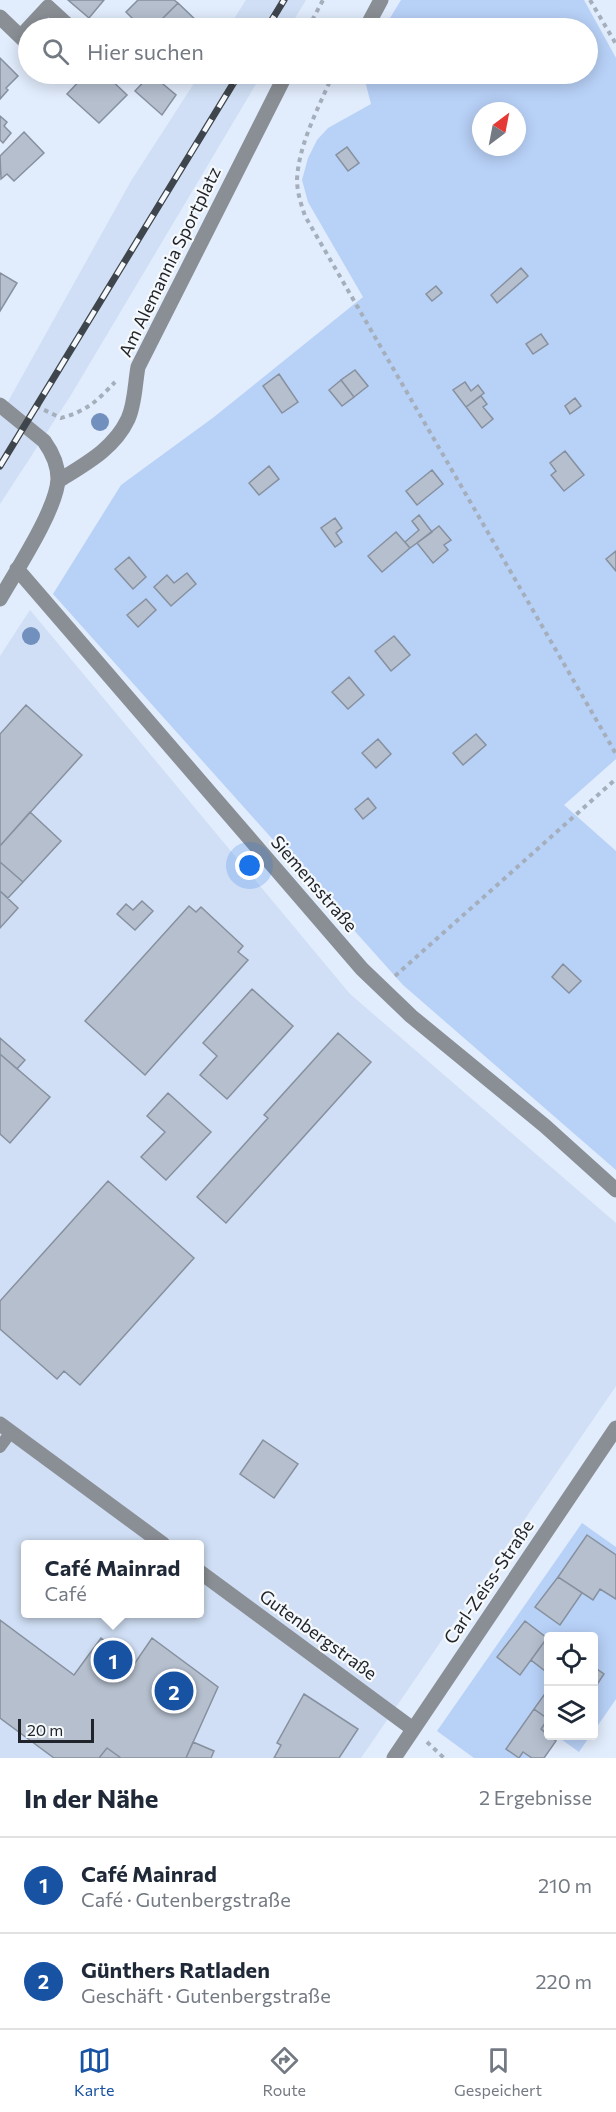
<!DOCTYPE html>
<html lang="de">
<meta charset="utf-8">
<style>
body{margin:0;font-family:Commissioner,sans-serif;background:#f6f6f7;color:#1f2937}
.controls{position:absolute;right:18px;bottom:18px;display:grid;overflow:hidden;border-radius:6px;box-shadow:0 3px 15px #0003}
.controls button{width:54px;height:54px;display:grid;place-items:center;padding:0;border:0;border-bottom:2px solid #e0e1e3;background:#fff;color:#1f2937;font:30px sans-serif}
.compass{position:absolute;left:472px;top:102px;width:54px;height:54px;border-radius:50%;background:#fff;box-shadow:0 3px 15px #0003;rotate:32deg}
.scale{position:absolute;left:18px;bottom:15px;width:76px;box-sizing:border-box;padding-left:6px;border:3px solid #21252b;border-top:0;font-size:16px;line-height:21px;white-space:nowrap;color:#21252b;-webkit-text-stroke:4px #f6f9fc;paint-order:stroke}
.you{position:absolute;left:250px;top:866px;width:21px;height:21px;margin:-15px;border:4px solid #fff;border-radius:50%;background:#1a73e8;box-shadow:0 0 0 9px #1a73e833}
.badge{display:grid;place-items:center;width:39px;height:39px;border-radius:50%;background:#1852a3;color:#fff;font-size:20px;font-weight:700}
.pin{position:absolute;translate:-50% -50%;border:3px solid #fff;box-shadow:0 2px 6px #0006}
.popup{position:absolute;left:21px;top:1540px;width:183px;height:78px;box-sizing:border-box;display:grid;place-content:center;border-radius:6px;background:#fff;filter:drop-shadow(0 2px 4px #0005);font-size:20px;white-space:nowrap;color:#747a83}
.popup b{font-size:22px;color:#1f2937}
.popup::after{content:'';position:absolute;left:50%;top:100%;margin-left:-12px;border:12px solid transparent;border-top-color:#fff}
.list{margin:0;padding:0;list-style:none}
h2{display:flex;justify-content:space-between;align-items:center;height:78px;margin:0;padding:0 24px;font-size:26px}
h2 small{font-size:20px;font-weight:400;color:#747a83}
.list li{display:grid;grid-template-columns:39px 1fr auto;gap:18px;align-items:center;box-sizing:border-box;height:96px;padding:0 24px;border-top:2px solid #e0e1e3}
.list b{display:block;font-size:22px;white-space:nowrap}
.list p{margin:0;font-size:20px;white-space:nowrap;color:#747a83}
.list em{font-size:20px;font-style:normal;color:#747a83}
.icon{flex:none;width:33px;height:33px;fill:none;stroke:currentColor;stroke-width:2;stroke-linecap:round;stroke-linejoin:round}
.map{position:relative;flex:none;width:616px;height:1758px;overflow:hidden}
.search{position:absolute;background:#fff;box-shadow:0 3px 15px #0003;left:18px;right:18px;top:18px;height:66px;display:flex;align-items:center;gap:15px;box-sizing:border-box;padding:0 21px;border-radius:33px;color:#747a83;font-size:22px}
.sheet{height:270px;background:#fff}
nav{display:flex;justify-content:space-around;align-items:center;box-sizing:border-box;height:84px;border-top:2px solid #e0e1e3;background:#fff;font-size:16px;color:#747a83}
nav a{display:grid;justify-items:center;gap:3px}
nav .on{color:#1852a3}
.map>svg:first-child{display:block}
.built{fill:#d0dff5;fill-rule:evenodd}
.green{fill:#b8d1f7;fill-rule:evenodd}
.building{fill:#b5bfce;stroke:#86909f;stroke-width:1.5}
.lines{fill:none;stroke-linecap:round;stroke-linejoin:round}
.path{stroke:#a5aebb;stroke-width:4;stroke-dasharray:4.5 4.5;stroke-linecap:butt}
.service{stroke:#8a8f95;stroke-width:12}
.minor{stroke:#8a8f95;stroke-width:15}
.rail-casing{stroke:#3f454c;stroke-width:7}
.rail{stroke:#f6f9fc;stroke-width:4.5;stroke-dasharray:14;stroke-linecap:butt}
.tree{fill:#7190bd}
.labels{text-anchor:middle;stroke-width:4.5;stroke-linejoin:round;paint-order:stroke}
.street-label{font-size:18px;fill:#21252b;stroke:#f6f9fc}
</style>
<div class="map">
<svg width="616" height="1758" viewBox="0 0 616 1758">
<rect width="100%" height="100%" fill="#e1ecfc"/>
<!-- built -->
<path class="built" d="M246,0H306L289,28H228Z
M200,74H262L71,395L0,504V416L131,181Z
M30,610L350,994L616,1223V1386L361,1758H0V656ZM26,1544H200V1614H26Z"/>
<!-- green -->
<path class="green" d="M401,0H584L616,58V759L564,805L616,851V1170L403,985L53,594L121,485L214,417L363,297L308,202L302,180L308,158L317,140L328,128L371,104L365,81L366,74H588V28H384ZM481,111H517V147H481Z
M582,1523L616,1547V1699L594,1731V1636H548V1736H590L579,1752L558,1737L544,1758H474L437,1731Z"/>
<!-- building -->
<path class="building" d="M68,0H104L89,18Z
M138,0H174L178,3L153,28H139L141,27L126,12Z
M178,3L201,25L198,28H153Z
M0,58L18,76L6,88L8,90L0,99Z
M86,74H105L127,95L99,123L67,94Z
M151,74L176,95L162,115L135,91Z
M0,116L7,122L4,126L11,133L3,143L0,140Z
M24,132L44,153L14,181L7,174L1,179L0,156Z
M347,147L359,163L348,171L336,155Z
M521,268L528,276L497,303L491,295Z
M0,273L17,283L0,311Z
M436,286L442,293L432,301L426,294Z
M541,334L548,344L533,354L526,344Z
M355,370L368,386L354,397L341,380Z
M279,374L298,402L282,413L263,386Z
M341,380L354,397L342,406L329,390Z
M465,382L471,391L478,385L484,393L466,407L453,390Z
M481,396L487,404L483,407L493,419L482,428L466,407Z
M575,398L581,406L570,414L565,406Z
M565,451L584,475L564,491L551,475L556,471L550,463Z
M269,466L279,479L259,495L249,483Z
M432,470L443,484L417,505L406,491Z
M419,515L432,532L410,548L405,542L419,530L412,521Z
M335,518L342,528L336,533L342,542L335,547L321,528Z
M439,526L451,540L444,545L448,550L433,563L417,543Z
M396,532L410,548L382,572L368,556Z
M616,551V571L606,559Z
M129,557L146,577L133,589L115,569Z
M187,573L196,584L171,606L154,587L167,575L174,583Z
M146,599L156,610L138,627L127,615Z
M394,636L410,655L391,671L375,651Z
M349,677L364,695L348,709L332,692Z
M26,705L82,755L0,846V734Z
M476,734L486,745L463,765L453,753Z
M378,739L391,754L376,768L362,753Z
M368,798L376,808L363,819L355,809Z
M30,812L61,841L23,882L0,862V846Z
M0,862L23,882L8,898L0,891Z
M0,891L18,908L0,928Z
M142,901L153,911L135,930L117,914L126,904L133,910Z
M189,906L196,912L201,907L243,946L238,952L248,960L145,1075L85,1021Z
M563,964L581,981L569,993L552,977Z
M252,989L293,1026L227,1099L200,1075L217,1056L203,1043Z
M338,1033L371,1062L226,1223L197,1197L268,1118L264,1115Z
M0,1038L25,1060L17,1069L0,1054Z
M0,1054L50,1097L10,1143L0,1134Z
M168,1093L211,1132L166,1180L141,1157L165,1132L147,1116Z
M108,1181L194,1258L80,1385L64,1371L57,1379L0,1329V1301Z
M263,1440L298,1464L274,1498L240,1474Z
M587,1535L616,1555V1599L600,1589L593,1600L558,1577Z
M558,1577L582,1593L560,1625L535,1607Z
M0,1620L74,1675L101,1638L135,1663L152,1638L218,1687L186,1758H121L107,1748L99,1758H54L0,1718Z
M525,1621L547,1638L520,1675L497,1657Z
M547,1638L548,1667L545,1671L531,1660Z
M594,1667L604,1674L594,1689Z
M304,1694L358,1729L339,1758H274L281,1745L277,1743Z
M544,1695L548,1698V1735L541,1729L548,1719L534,1709Z
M534,1709L548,1719L541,1729L556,1741L544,1758H532L523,1752L519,1758L506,1749Z
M193,1742L214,1751L211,1758H186Z
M107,1748L121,1758H99Z"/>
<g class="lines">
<!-- path -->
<path class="path" d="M590,0L616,44
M308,28L323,0
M333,74C319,107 299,143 297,179C297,192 301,204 305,216L616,754
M36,406L61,418C87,411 97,401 115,382
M395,976L616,779
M427,1742L444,1758"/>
<!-- service -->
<path class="service" d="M0,1447L11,1432"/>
<!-- minor -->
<path class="minor" d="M0,17L28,44
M366,28L381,0
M21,36L48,7L71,28
M0,405L44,441C52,452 58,466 58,479C57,509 16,571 0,599
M58,481C85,464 114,449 128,419C135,404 135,383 138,367L286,74
M17,569L362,969L411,1016L545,1126L616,1190
M0,1424L163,1544
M200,1572L413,1729
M394,1758L616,1428"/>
<!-- rail casing -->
<g class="rail-casing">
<path id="rail" d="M267,28L284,0
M0,466L239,74"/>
</g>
<!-- rail -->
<use href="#rail" class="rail"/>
</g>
<!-- trees -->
<g class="tree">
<circle cx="100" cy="422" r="9"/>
<circle cx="31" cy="636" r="9"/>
</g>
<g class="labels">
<!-- street labels -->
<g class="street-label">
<text transform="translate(170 262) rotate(-64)" y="6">Am Alemannia Sportplatz</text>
<text transform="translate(314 884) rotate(49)" y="6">Siemensstraße</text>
<text transform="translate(489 1582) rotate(-56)" y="6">Carl-Zeiss-Straße</text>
<text transform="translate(318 1635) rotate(36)" y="6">Gutenbergstraße</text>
</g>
</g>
</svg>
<div class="controls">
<button><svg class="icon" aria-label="locate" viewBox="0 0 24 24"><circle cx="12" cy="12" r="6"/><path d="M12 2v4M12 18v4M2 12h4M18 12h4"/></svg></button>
<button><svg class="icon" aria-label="layers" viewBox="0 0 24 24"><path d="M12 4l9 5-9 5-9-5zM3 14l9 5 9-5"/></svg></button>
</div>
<svg class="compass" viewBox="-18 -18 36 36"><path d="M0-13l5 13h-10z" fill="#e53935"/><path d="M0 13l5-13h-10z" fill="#747a83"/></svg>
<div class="scale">20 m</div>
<div class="you"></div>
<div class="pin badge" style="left:113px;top:1660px">1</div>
<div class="popup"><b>Café Mainrad</b>Café</div>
<div class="pin badge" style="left:174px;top:1691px">2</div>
<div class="search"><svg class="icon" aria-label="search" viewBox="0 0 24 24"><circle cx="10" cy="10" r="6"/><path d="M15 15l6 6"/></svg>Hier suchen</div>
</div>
<section class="sheet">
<h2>In der Nähe<small>2 Ergebnisse</small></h2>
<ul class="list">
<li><span class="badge">1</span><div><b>Café Mainrad</b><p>Café · Gutenbergstraße</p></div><em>210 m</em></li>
<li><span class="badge">2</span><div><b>Günthers Ratladen</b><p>Geschäft · Gutenbergstraße</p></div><em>220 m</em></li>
</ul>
</section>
<nav>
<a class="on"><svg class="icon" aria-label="map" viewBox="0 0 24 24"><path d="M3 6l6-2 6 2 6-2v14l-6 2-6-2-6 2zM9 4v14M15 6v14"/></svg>Karte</a>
<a><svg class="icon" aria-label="directions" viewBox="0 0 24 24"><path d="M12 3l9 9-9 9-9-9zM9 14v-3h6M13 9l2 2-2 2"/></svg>Route</a>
<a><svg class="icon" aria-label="saved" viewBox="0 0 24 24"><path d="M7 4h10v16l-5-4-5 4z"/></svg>Gespeichert</a>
</nav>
